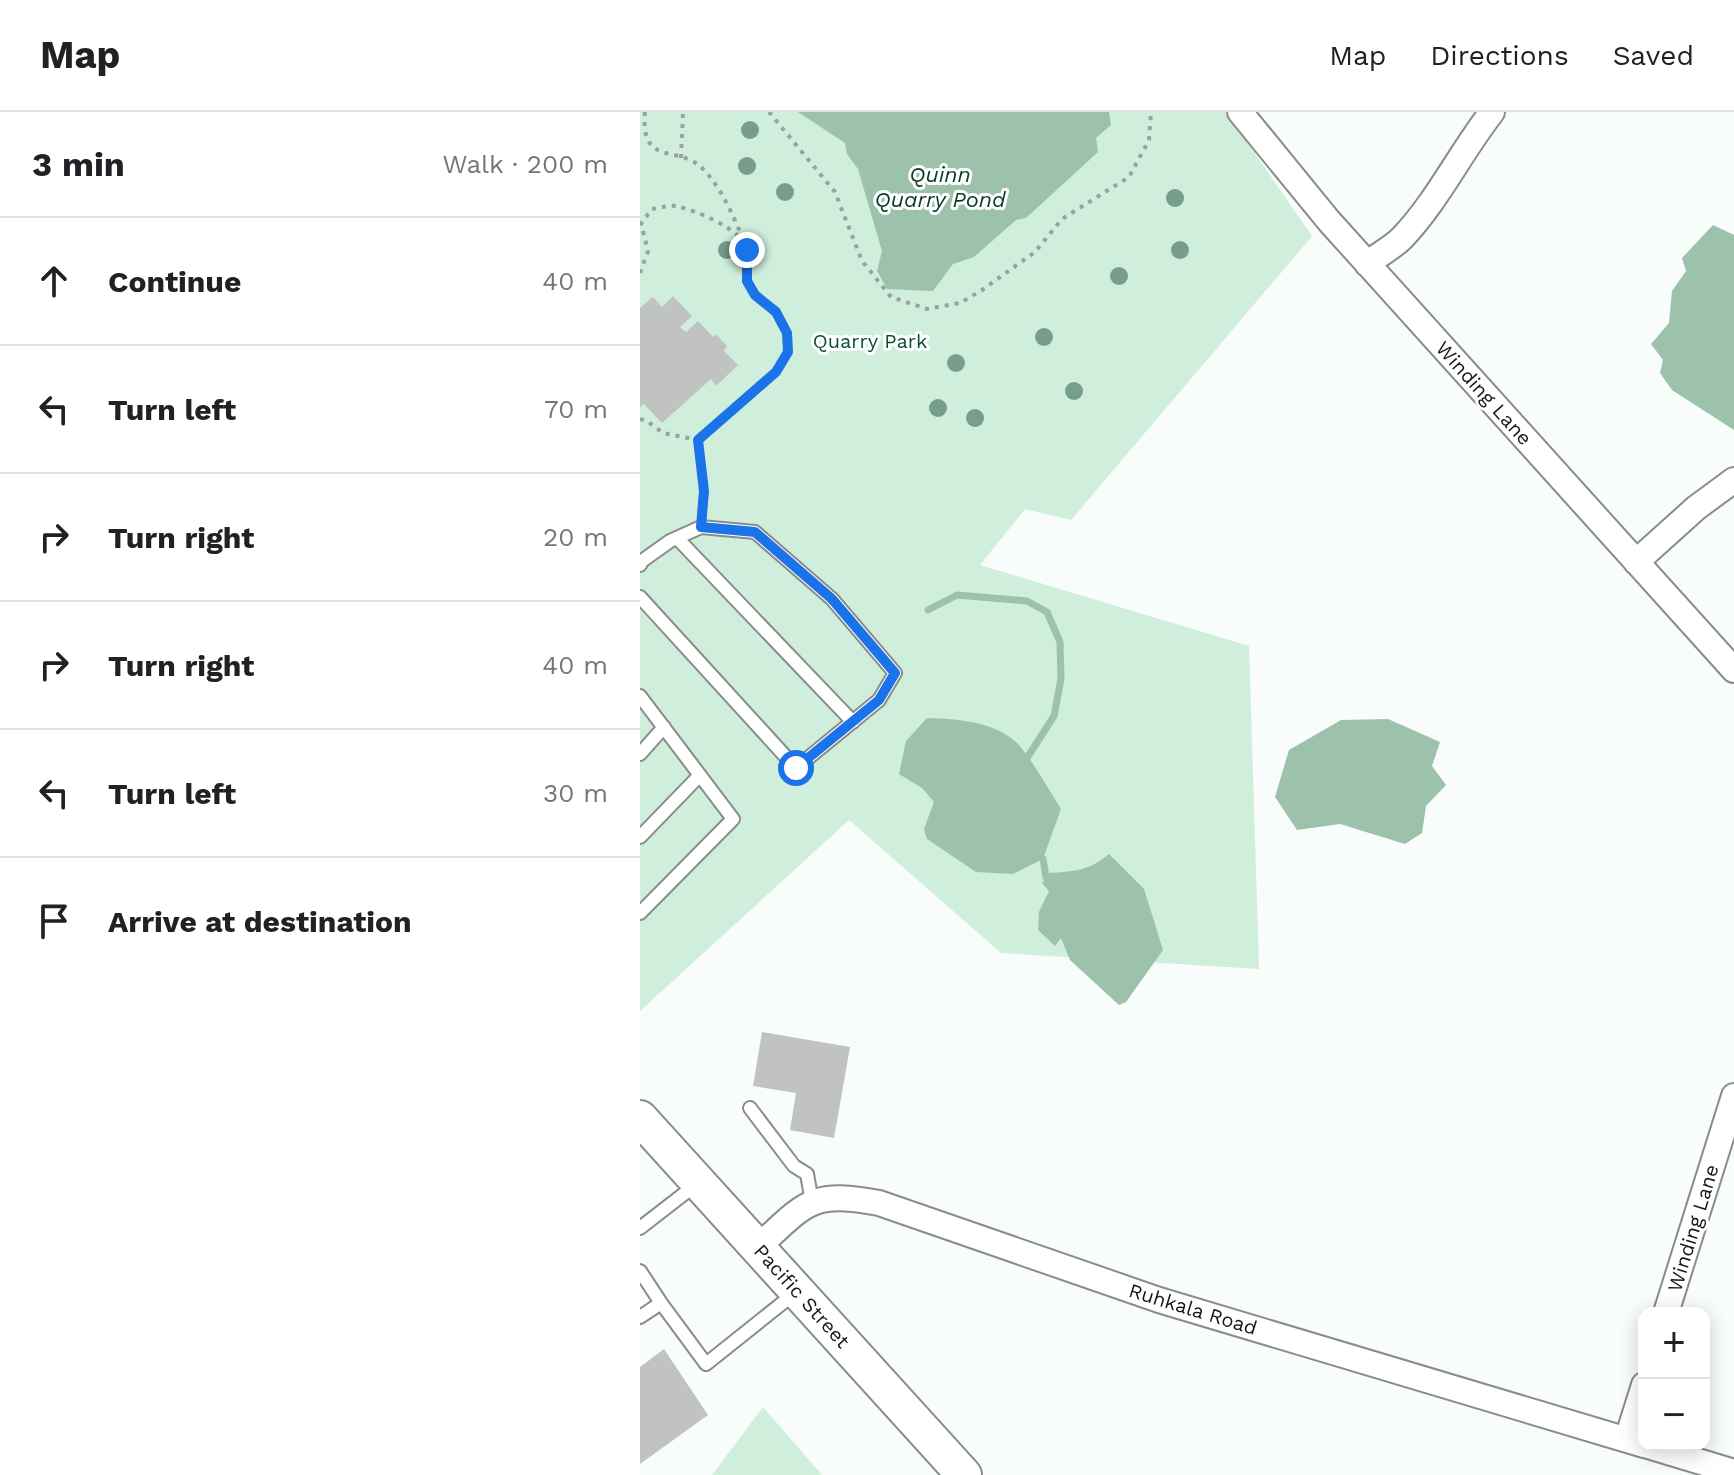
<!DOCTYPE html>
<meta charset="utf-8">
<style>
body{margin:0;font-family:"Work Sans",sans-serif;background:#f2f2f2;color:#202124}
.controls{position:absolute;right:24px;bottom:24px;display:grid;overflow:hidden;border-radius:16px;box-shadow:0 4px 20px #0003}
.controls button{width:72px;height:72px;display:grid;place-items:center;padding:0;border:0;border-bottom:2px solid #e0e0e0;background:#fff;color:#202124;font:40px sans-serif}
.stop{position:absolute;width:24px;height:24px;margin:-18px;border:6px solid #1a73e8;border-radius:50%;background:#fff}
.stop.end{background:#1a73e8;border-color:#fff;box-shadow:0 2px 8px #0008}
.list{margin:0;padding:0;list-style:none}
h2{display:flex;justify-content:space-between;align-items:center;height:104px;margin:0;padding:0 32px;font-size:34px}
h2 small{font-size:26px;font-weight:400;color:#757577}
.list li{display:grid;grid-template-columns:52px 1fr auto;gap:24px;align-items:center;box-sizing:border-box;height:128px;padding:0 32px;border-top:2px solid #e0e0e0}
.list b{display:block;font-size:30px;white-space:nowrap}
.list em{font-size:26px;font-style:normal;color:#757577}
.icon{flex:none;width:44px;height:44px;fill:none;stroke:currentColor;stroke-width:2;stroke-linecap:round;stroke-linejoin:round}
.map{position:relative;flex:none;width:1094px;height:1363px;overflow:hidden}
header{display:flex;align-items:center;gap:48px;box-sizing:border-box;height:112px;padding:0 40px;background:#fff;border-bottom:2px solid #e0e0e0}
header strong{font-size:38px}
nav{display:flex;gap:44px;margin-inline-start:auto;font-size:28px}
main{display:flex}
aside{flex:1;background:#fff}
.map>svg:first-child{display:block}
.green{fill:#cfeedb}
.water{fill:#9dc2ac}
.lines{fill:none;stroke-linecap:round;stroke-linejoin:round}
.stream{stroke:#9dc2ac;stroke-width:7}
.building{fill:#c0c3c1}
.lane-casing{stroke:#898c8a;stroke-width:16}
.street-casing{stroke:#898c8a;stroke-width:28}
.secondary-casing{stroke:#898c8a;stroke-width:38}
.path{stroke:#9ca09e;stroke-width:4;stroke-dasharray:4 6;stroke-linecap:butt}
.lane{stroke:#fff;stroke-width:12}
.street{stroke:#fff;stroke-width:24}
.secondary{stroke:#fff;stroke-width:34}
.tree{fill:#779d8c}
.route{stroke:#1a73e8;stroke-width:10}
.labels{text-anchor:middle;stroke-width:6;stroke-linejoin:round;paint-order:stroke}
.park-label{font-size:20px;fill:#0d4f32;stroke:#fff}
.street-label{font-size:20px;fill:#161817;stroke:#fff}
.water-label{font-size:22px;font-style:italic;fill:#0a3b25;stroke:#fff}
</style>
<header>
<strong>Map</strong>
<nav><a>Map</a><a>Directions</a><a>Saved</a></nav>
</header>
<main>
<aside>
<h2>3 min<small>Walk · 200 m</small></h2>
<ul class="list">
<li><svg class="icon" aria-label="ahead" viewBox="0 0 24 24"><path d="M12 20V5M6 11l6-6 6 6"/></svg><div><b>Continue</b></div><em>40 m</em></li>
<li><svg class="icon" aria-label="left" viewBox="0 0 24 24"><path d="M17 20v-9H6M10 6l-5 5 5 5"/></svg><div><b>Turn left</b></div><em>70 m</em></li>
<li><svg class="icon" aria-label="right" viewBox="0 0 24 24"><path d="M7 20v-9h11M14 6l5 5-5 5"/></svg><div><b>Turn right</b></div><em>20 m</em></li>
<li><svg class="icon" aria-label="right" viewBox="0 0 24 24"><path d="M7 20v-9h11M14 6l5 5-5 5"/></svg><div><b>Turn right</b></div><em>40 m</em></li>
<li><svg class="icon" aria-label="left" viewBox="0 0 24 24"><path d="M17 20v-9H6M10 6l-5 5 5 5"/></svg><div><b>Turn left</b></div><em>30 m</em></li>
<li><svg class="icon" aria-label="arrive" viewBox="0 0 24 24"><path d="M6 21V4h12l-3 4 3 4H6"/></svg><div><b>Arrive at destination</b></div></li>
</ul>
</aside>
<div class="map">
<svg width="1094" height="1363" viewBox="0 0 1094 1363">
<rect width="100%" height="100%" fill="#f8fcfa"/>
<!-- green -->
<path class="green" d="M0,0H586L672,124L431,408L385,397L340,453L609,534L619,857L361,841L209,708L0,899Z
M123,1295L182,1363H72Z"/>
<!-- water -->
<path class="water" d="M158,0H469L471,13L456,26L458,40L386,106L376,108L334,145L313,152L293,179L247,177L237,159L242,139L218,57L207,42L205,31Z
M1073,113L1094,123V318L1032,278L1020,261L1023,248L1011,232L1029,211L1032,179L1046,159L1042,146Z
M287,606C317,607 352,609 376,630C388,641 411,681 421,697L403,747L373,762L336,760L287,727L284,717L294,690L282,676L259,662L266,629Z
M748,607L800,630L792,654L806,673L786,694L782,721L765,732L700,712L657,718L635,685L649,638L701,608Z
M469,742L504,777L523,838L486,890L479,893L430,848L421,826L415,834L398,818L399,800L409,779L402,771L409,761C433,760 451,758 469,742Z"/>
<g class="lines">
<!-- stream -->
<path class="stream" d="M288,498L317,483L387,489L407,500L420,530L421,567L414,604L387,646
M403,747L406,765"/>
</g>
<!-- building -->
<path class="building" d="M33,184L52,204L40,215L46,220L58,209L73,225L76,222L87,234L84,239L98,253L76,274L71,267L22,311L4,292L0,295V196L13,185L22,195Z
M122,920L210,935L194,1026L150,1018L156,981L113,974Z
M24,1237L68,1303L0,1352V1255Z"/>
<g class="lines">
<!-- lane casing -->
<g class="lane-casing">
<path id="lane" d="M37,426L213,610
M0,453L2,449L30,429L61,415L115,420L192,487L255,561L239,588L156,656L0,485
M0,584L93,707L0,801
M0,642L24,615
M0,725L60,663
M110,996L154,1054L167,1062L172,1090
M0,1116L58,1071
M0,1159L21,1191L0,1205
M21,1191L66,1252L155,1181"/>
</g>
<!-- street casing -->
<g class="street-casing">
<path id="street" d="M600,0L689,109L1094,558
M727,152C738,143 752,136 762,126C798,88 820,41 852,0
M996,450L1056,396L1094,368
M118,1135C166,1091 171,1078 239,1091L519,1188L1004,1333
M1026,1201L1094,984
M987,1327L1004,1273
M1005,1333L1094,1360"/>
</g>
<!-- secondary casing -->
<g class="secondary-casing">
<path id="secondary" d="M0,1006L324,1363"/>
</g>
<!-- path -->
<path class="path" d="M5,0C0,56 38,32 62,56C81,75 93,103 103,127
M129,0L195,80L222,149L251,185L287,197L320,191L342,178L395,140L422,107L489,65L509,28L511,0
M41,46L43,0
M0,113L12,97C20,96 28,93 36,94C55,98 102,117 107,137C110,151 103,164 112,178C125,198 152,207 148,238C145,260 77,311 58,328L64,379L62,397
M0,161L8,139L1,112
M0,307L7,309L23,321L58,328"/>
<!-- lane -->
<use href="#lane" class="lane"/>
<!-- street -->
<use href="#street" class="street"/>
<!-- secondary -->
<use href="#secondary" class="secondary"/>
</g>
<!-- trees -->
<g class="tree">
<circle cx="110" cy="18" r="9"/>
<circle cx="107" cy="54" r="9"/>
<circle cx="145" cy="80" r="9"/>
<circle cx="535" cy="86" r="9"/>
<circle cx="87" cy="138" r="9"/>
<circle cx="540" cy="138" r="9"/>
<circle cx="479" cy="164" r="9"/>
<circle cx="404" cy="225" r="9"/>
<circle cx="316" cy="251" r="9"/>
<circle cx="434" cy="279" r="9"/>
<circle cx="298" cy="296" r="9"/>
<circle cx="335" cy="306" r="9"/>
</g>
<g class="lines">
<!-- route -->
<path class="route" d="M107,138V169L115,183L136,200L147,221L148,240L136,260L58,328L64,379L61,415L115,420L192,487L255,561L239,588L156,656"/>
</g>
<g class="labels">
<!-- park labels -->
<g class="park-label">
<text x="230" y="236">Quarry Park</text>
</g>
<!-- street labels -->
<g class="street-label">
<text transform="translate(844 281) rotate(48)" y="7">Winding Lane</text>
<text transform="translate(1053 1116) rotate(-73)" y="7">Winding Lane</text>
<text transform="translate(162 1184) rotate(48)" y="7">Pacific Street</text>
<text transform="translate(553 1197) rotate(17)" y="7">Ruhkala Road</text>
</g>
<!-- water labels -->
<g class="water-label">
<text x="300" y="70">Quinn<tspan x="300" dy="25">Quarry Pond</tspan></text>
</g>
</g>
</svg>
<div class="controls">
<button>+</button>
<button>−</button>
</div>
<div class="stop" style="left:156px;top:656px"></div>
<div class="stop end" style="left:107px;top:138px"></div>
</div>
</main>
